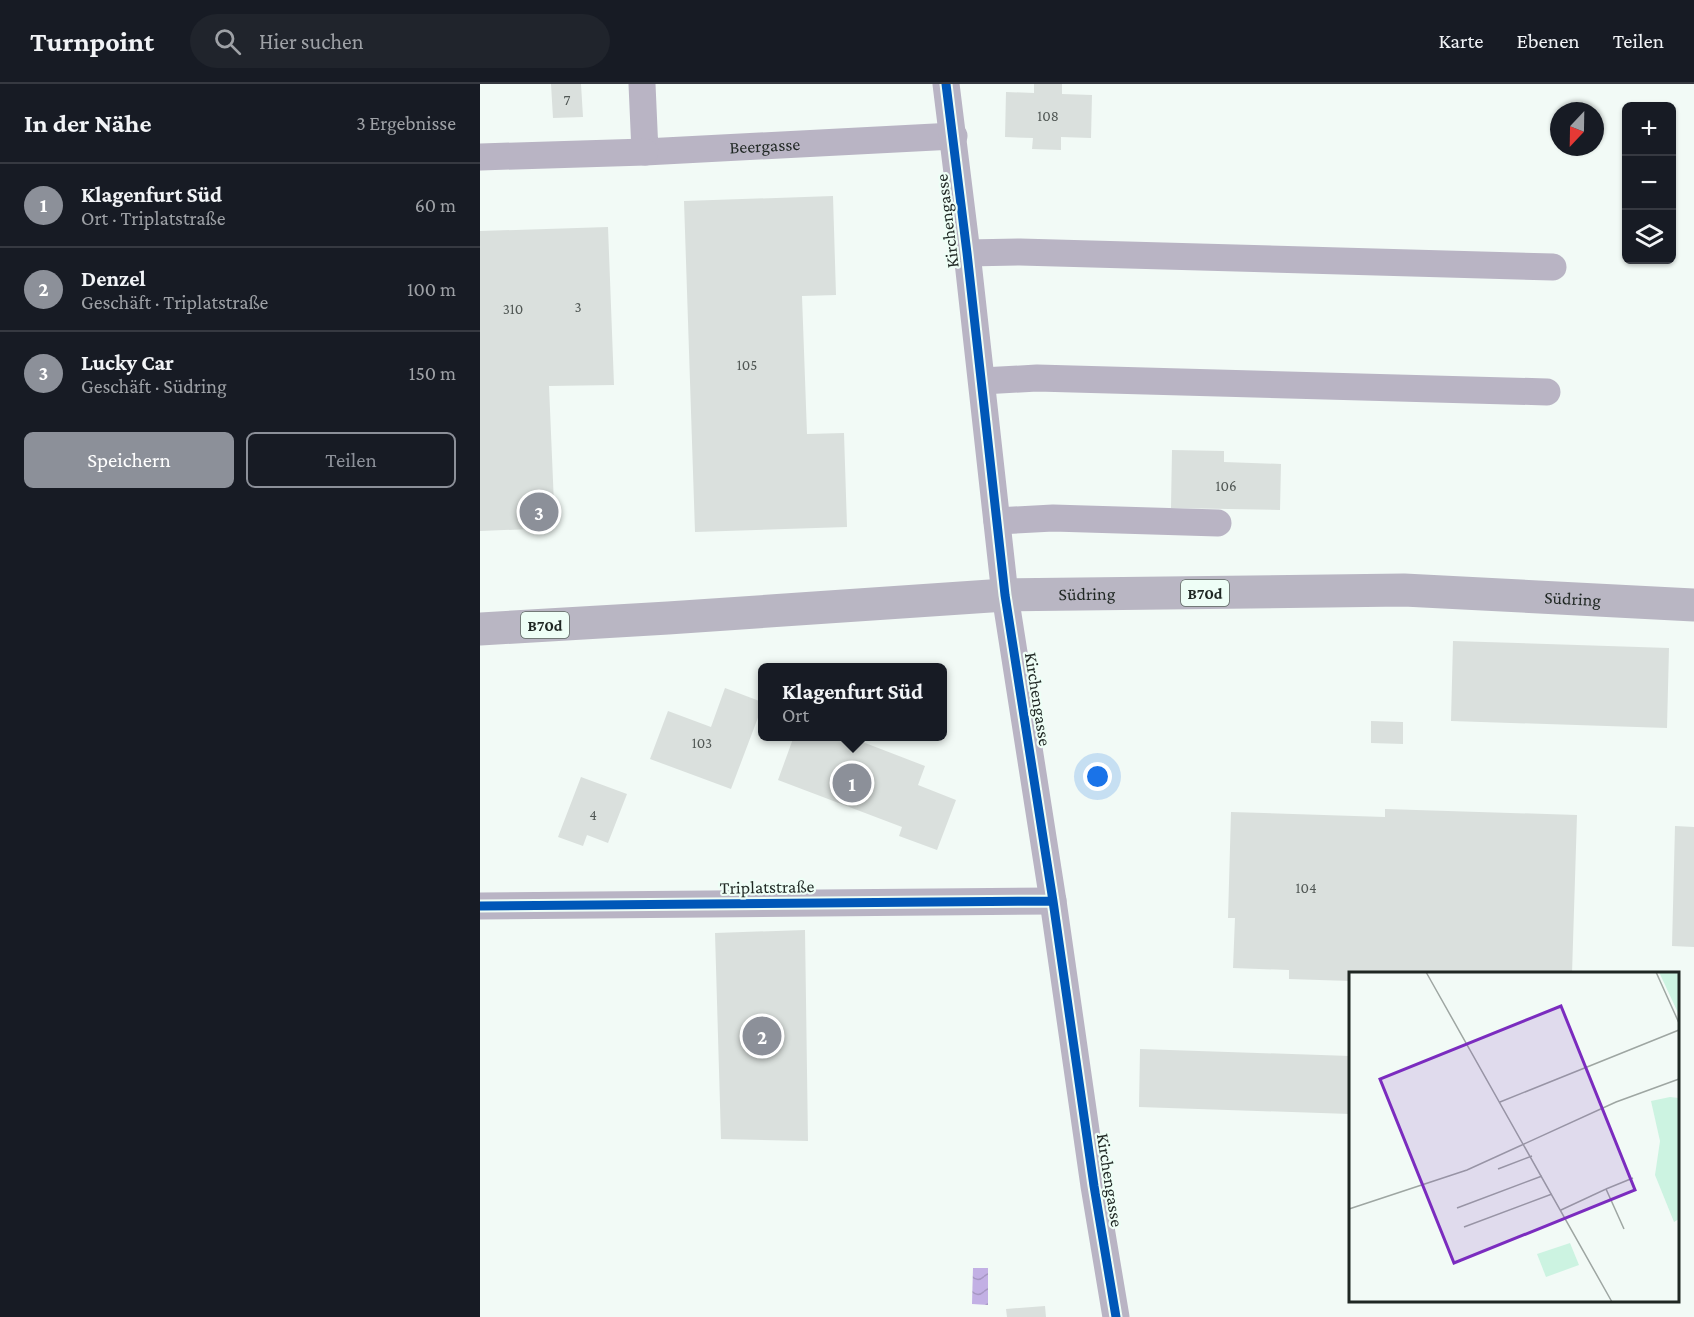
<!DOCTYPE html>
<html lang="de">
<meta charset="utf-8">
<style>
body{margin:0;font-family:"Crimson Pro",serif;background:#20242c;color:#f1f3f6}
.controls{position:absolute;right:18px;top:18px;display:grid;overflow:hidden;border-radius:9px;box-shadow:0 2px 4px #0004}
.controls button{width:54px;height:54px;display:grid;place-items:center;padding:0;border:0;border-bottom:2px solid #363941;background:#171b24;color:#f1f3f6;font:30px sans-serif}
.compass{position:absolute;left:1070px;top:18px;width:54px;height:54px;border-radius:50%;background:#171b24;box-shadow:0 2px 4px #0004;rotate:202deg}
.you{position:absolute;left:618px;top:693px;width:21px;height:21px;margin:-15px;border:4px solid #fff;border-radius:50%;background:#1a73e8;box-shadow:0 0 0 9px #1a73e833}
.badge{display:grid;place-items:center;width:39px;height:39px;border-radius:50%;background:#8c9099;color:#fff;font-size:20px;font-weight:700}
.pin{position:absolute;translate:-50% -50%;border:3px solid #fff;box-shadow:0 2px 6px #0006}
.popup{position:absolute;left:278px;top:579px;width:189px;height:78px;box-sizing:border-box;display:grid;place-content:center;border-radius:9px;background:#171b24;filter:drop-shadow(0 2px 4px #0005);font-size:20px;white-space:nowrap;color:#9ea1a6}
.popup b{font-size:22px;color:#f1f3f6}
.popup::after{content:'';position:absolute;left:50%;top:100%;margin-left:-12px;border:12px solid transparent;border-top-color:#171b24}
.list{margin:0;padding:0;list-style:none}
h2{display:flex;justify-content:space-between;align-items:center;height:78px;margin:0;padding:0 24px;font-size:26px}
h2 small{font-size:20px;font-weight:400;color:#9ea1a6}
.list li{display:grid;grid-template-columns:39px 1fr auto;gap:18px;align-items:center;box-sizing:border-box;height:84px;padding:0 24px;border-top:2px solid #363941}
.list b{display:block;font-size:22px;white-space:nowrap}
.list p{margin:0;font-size:20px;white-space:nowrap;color:#9ea1a6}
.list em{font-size:20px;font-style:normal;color:#9ea1a6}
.actions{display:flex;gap:12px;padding:18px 24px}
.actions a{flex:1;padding:14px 0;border:2px solid #8c9099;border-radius:9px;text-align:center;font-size:21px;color:#8c9099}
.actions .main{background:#8c9099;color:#fff}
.icon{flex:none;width:33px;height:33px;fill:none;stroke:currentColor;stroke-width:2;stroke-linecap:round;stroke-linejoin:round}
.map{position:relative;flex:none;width:1214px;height:1233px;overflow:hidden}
header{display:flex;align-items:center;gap:36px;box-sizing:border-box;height:84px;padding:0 30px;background:#171b24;border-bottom:2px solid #363941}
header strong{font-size:28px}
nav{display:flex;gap:33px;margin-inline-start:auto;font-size:21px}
.search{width:420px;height:54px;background:#20242c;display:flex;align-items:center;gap:15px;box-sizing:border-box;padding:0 21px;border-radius:33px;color:#9ea1a6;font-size:22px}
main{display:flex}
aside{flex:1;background:#171b24}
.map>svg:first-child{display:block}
.water{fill:url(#water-waves)}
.building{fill:#dae0dd}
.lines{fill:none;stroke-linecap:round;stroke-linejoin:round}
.minor{stroke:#b9b4c4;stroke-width:27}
.major{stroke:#b9b6c3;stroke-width:33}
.cycleway-casing{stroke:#eefef6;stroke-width:13}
.cycleway{stroke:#0057b8;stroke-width:9}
.labels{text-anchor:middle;stroke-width:4.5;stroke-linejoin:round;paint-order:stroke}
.number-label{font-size:15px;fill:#505754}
.shield{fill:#eefef6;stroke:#5d6862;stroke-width:1.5}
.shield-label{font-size:16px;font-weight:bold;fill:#1f2723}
.street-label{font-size:18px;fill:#1f2723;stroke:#eefef6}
.inset-road{fill:none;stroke:#9ea6a2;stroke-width:1.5}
.view{fill:#7b2cbf;fill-opacity:0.15;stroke:#7b2cbf;stroke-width:3}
.inset-edge{fill:none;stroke:#1f2723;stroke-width:3}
</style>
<header>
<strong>Turnpoint</strong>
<div class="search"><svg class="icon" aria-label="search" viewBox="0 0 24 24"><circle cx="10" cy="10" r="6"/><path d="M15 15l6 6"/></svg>Hier suchen</div>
<nav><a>Karte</a><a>Ebenen</a><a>Teilen</a></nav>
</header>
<main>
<aside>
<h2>In der Nähe<small>3 Ergebnisse</small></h2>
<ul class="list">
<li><span class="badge">1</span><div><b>Klagenfurt Süd</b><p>Ort · Triplatstraße</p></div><em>60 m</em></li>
<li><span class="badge">2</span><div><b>Denzel</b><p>Geschäft · Triplatstraße</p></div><em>100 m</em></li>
<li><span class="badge">3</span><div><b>Lucky Car</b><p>Geschäft · Südring</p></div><em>150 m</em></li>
</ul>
<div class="actions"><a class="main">Speichern</a><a>Teilen</a></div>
</aside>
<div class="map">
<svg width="1214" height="1233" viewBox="0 0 1214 1233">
<defs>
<pattern id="water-waves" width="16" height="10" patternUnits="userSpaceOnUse" patternTransform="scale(1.5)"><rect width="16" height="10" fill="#c2b0e4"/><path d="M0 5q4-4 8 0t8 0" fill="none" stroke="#a697c3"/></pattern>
</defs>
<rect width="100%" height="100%" fill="#f2faf6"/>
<!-- water -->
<path class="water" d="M493,1184H508V1221L492,1220Z"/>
<!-- building -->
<path class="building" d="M71,0H101L103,33L73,34Z
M554,0H582V10L612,11L611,54L581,53V66L552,65L553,54L525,53L526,8L554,9Z
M353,112L356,211L322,212L327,350L364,349L367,443L215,448L204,117Z
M128,143L134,301L69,302L75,444L0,447V147Z
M692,366L744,367V378L801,380L800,426L691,424Z
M973,557L1189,564L1187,644L971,637Z
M245,604L282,618V623L251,705L170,675L188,627L231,643Z
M891,637L923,638V660L891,659Z
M314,652H367L445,682L438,701L476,716L457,766L419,752L422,743L298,696Z
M101,693L147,710L128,759L107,751L103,762L78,753Z
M905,725L1097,731L1092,890H870V897L809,895V886L753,884L755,834H748L751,728L905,733Z
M1195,742L1214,743V863L1192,862Z
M325,846L328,1057L241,1055L235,849Z
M660,965L870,972V1030L659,1023Z
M565,1222L566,1233H527L526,1225Z"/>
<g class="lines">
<!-- minor -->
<g class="minor">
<path id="s1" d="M162,0L165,68L474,52"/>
<path d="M466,0L487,169L525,511L573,817L614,1102L636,1233"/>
<path d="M0,73L165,68"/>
<path d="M487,169L540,168L1073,183"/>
<path d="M502,297L557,294L1067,308"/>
<path d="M517,437L573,434L738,439"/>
<path d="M0,822L573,817"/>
</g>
<!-- major -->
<path class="major" id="s2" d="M0,545L188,534L525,511L924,506L1214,521"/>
<!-- cycleway casing -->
<g class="cycleway-casing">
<path id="cycleway" d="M466,0L487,169L525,511L573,817L614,1102L636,1233
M0,822L573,817"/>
</g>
<!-- cycleway -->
<use href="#cycleway" class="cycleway"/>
</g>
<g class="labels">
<!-- number labels -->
<g class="number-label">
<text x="87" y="21">7</text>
<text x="568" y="37">108</text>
<text x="98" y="228">3</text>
<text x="33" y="230">310</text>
<text x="267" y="286">105</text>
<text x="746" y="407">106</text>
<text x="222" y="664">103</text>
<text x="113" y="736">4</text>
<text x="826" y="809">104</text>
</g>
<!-- shield labels -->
<g class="shield">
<rect x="701" y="496" width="48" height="26" rx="4.5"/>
<rect x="41" y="528" width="48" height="26" rx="4.5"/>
</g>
<g class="shield-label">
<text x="725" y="515">B70d</text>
<text x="65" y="547">B70d</text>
</g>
<!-- street labels -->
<g class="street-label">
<text dy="6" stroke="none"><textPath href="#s1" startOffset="188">Beergasse</textPath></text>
<text transform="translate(467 137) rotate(-97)" y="6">Kirchengasse</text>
<text dy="6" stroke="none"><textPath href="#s2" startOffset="608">Südring</textPath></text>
<text dy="6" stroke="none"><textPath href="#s2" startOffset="1094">Südring</textPath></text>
<text transform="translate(558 615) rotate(81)" y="6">Kirchengasse</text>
<text transform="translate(287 803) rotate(-1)" y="6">Triplatstraße</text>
<text transform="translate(630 1096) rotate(81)" y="6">Kirchengasse</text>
</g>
</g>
<!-- overview -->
<g transform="translate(869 888)">
<rect width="330" height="330" fill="#f2faf6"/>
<path d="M310,0H330V43ZM321,125L330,126V247L325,250L306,203L311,169L302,129Z" fill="#ccf3e1"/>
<path d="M221,271L230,293L197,305L188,282Z" fill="#ccf3e1"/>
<path class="inset-road" d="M77,0L263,330M307,0L330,51M151,130L330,58M149,197L183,184M257,217L284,206M108,236L193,204M0,237L118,198L267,130L330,107M212,238L257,217L275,257M115,255L203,222"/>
<path class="view" d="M212,34L286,218L105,291L31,107Z"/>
<rect width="330" height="330" class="inset-edge"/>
</g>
</svg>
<div class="controls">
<button>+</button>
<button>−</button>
<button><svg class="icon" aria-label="layers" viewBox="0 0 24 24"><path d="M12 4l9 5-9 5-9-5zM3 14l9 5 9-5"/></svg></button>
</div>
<svg class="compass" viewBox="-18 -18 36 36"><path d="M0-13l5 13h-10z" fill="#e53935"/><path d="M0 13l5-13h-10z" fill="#9ea1a6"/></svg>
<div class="you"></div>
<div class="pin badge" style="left:372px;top:699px">1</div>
<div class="popup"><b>Klagenfurt Süd</b>Ort</div>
<div class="pin badge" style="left:282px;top:952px">2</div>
<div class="pin badge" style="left:59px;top:428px">3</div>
</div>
</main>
